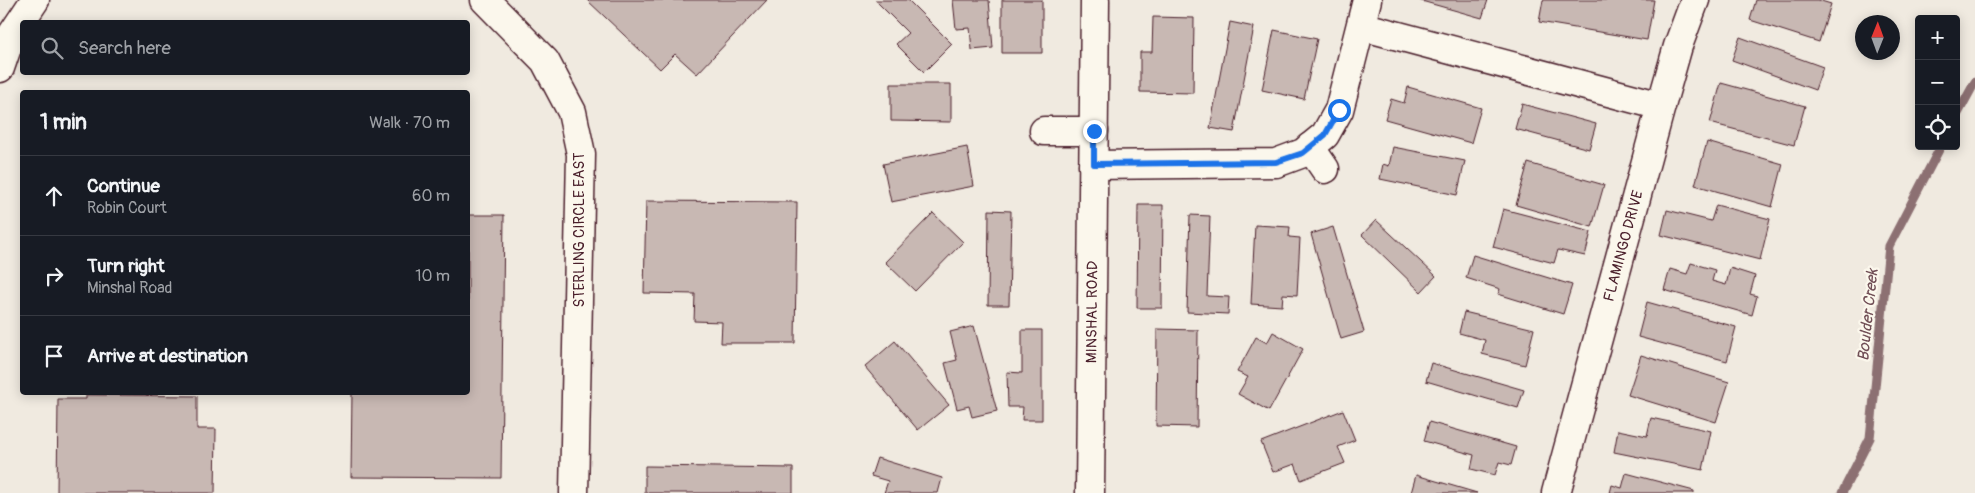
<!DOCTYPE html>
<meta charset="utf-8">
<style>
body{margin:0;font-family:Pangolin,sans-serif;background:#242831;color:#f1f3f6}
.controls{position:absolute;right:15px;top:15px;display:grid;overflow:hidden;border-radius:5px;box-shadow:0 2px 12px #0003}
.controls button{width:45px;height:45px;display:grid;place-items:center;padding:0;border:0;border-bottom:1px solid #363941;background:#171b24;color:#f1f3f6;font:25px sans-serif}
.compass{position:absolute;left:1855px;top:15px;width:45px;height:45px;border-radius:50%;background:#171b24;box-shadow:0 2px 12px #0003;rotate:1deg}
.stop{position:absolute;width:15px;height:15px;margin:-11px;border:4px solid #1a73e8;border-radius:50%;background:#fff}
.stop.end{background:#1a73e8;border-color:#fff;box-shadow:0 1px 5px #0008}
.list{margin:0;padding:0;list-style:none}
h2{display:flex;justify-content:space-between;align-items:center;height:65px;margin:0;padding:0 20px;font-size:21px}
h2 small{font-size:16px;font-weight:400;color:#9ea1a6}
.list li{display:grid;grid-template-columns:32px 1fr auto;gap:15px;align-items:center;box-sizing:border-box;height:80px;padding:0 20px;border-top:1px solid #363941}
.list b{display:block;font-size:19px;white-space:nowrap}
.list p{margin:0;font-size:16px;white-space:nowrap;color:#9ea1a6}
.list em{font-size:16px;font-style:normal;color:#9ea1a6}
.icon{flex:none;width:28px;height:28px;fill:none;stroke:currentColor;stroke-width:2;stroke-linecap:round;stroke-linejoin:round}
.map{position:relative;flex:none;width:1975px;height:493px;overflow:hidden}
.search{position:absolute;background:#171b24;box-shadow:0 2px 12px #0003;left:20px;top:20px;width:450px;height:55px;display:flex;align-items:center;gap:12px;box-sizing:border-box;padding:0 18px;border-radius:5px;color:#9ea1a6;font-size:19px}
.panel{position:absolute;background:#171b24;box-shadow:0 2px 12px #0003;left:20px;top:90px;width:450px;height:305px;border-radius:5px}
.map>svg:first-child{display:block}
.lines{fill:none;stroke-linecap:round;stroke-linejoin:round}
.stream{stroke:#8c6f72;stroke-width:9}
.building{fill:#c8b8b3;stroke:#4a1f2b}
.minor-casing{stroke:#4a1f2b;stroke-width:31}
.minor{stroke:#fbf7ec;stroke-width:28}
.route{stroke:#1a73e8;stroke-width:6}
.labels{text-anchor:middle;stroke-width:4.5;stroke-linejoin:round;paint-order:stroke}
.street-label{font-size:15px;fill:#4a1f2b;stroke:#fbf7ec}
.water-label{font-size:16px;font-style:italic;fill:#704e55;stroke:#fbf7ec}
</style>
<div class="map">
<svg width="1975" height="493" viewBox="0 0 1975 493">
<rect width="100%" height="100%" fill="#f0eae0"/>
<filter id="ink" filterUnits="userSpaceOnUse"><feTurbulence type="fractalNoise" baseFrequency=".02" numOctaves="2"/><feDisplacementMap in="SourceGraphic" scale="10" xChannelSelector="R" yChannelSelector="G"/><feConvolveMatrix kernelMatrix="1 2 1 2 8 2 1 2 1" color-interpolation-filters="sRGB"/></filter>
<g filter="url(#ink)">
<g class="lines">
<!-- stream -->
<path class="stream" d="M1956,117L1975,82
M1842,493L1870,438L1889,246L1941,146"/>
</g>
<!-- building -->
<path class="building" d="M587,0H767L697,74L675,54L660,69Z
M875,0H908L952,44L924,72L896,44L908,33Z
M953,0H989L993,48L972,50L970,28L956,29Z
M1002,0H1042V53H1002Z
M1418,0H1488L1482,18Z
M1543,0H1654L1647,40L1539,22Z
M1756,0H1818L1831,4L1819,42L1750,20Z
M1153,17L1194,18L1193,93L1140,92V52H1152Z
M1230,22L1254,27L1234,132L1210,128Z
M1274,30L1317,39L1304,99L1262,90Z
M1740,37L1823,67L1815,90L1732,60Z
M1721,83L1805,106L1794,145L1710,123Z
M891,84H951V122L891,121Z
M1408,87L1481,108L1471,143L1385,119L1391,99L1404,103Z
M1522,104L1596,124L1589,149L1515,129Z
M1707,142L1783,164L1772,207L1695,185Z
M967,147L974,186L891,202L883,164Z
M1393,147L1465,161L1457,195L1380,179L1383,164L1389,166Z
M1528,163L1604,185L1592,227L1516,205Z
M646,201L797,202L795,343H721L722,322L694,321L695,294L644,293Z
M1138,205H1163L1162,308H1137Z
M1716,205L1770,219L1760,260L1661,235L1667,210L1711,221Z
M1503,209L1591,232L1585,256L1558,250L1554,263L1493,247Z
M989,210L1011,211L1009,305H988Z
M933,213L963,242L915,291L885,262Z
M468,215H504L501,478L351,477L352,392H468Z
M1190,215L1210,216L1207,296L1229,297L1228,314L1187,312Z
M1376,220L1436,276L1421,292L1362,235Z
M1255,225L1290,227L1289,237L1300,238L1297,295L1283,294L1282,306L1251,304Z
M1333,227L1364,332L1341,339L1311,234Z
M1473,255L1572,285L1563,314L1498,294L1500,289L1466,278Z
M1691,263L1715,270L1712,281L1726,285L1730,268L1755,276L1750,294L1757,296L1752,315L1664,290L1670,269L1687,274Z
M1647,302L1736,327L1727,361L1638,337Z
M1464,312L1534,329L1525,365L1482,354L1485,340L1459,333Z
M974,326L997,411L972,417L969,406L957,409L945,363L957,360L950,332Z
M1157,329L1198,330L1197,427L1156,426Z
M1022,330H1042V420H1022L1023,407H1008L1007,372L1022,373Z
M1273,332L1303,349L1269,411L1238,394L1248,377L1237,372L1256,337L1267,343Z
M895,341L949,405L918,430L865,367Z
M1641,355L1729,382L1716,422L1628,395Z
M1431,363L1524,390L1518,408L1426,381Z
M86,395L197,396V429H216L215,493H57L58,399H86Z
M1343,410L1355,440L1338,447L1345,463L1301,480L1295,464L1273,472L1261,442Z
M1651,418L1711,431L1703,470L1614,452L1618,430L1647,436Z
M1429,422L1516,447L1511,465L1499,462L1495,475L1471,469L1474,455L1424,441Z
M877,458L942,478L938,493H884L888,481L871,476Z
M645,466L793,468V493H645Z
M1626,473L1694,491V493H1610L1612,485L1622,488Z
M1416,475L1477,493H1411Z"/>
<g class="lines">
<!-- minor casing -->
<g class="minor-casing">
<g id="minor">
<path d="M485,0L545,61L572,112L581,154L574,493"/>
<path d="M1361,26L1661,106"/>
<path d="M0,68L11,36L35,0"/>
<path d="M1044,131H1094"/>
<path d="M1310,147L1325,169"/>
<path d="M1093,165L1276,163L1303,153L1325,135L1339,110L1367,0"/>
<path id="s1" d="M1090,493L1095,0"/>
<path id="s2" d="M1556,493L1661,106L1678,46L1695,0"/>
</g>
</g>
<!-- minor -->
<use href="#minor" class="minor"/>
</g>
</g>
<g class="lines" filter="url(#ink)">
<!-- route -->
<path class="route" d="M1094,131V164L1276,162L1303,153L1325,135L1339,110"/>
</g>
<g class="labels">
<!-- street labels -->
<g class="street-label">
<text transform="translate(579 230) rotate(-90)" y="5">STERLING CIRCLE EAST</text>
<text dy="5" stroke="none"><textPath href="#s2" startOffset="256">FLAMINGO DRIVE</textPath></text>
<text dy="5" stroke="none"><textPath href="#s1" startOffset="181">MINSHAL ROAD</textPath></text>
</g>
<!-- water labels -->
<g class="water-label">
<text transform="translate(1867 315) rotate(-84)" y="6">Boulder Creek</text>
</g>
</g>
</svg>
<div class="controls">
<button>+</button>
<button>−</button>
<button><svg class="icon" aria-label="locate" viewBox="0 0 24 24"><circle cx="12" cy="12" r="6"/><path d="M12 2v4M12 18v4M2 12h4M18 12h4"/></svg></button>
</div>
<svg class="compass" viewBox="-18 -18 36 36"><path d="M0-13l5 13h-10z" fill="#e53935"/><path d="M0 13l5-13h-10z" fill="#9ea1a6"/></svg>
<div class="stop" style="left:1339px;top:110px"></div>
<div class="stop end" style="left:1094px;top:131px"></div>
<div class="search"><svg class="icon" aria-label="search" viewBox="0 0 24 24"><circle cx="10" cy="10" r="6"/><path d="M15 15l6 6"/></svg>Search here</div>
<section class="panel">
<h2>1 min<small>Walk · 70 m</small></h2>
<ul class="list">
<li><svg class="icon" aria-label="ahead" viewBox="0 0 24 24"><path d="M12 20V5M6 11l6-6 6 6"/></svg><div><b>Continue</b><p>Robin Court</p></div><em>60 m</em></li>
<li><svg class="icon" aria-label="right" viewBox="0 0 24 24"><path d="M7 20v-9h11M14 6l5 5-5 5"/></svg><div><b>Turn right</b><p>Minshal Road</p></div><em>10 m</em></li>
<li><svg class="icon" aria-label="arrive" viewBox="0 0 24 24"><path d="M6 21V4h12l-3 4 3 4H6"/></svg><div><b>Arrive at destination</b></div></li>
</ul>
</section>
</div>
